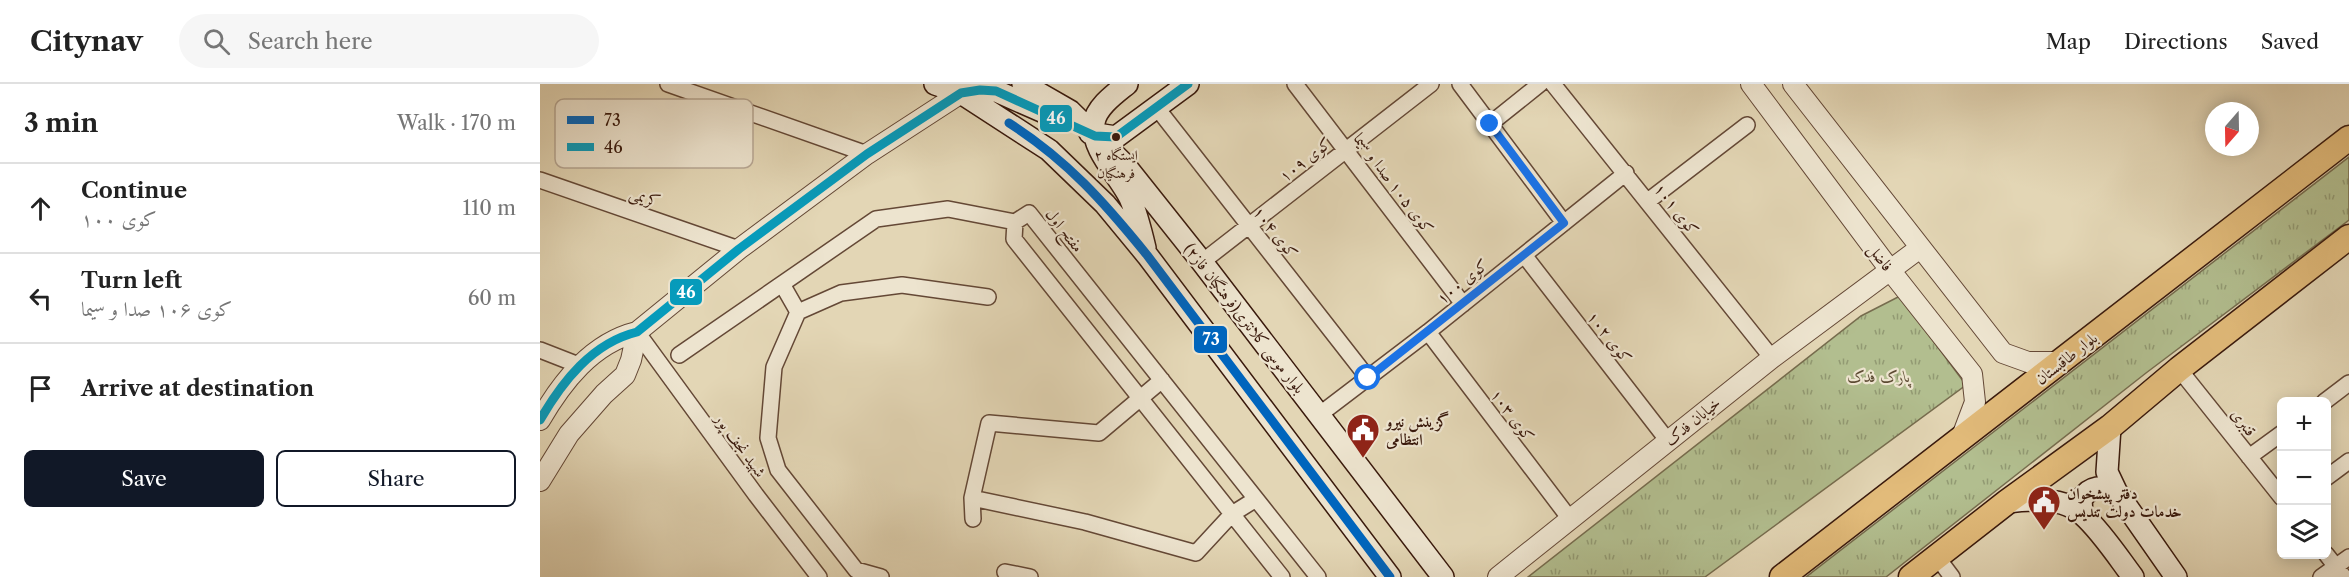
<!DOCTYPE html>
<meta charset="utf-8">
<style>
body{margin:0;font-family:"Libre Caslon Text",Amiri,serif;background:#f6f6f6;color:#222}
.controls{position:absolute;right:18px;bottom:18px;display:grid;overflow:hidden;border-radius:9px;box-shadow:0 3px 15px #0003}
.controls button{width:54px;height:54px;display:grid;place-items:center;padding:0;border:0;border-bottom:2px solid #e0e0e0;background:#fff;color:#222;font:30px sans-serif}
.compass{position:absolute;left:1665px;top:18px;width:54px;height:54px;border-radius:50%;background:#fff;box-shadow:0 3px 15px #0003;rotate:200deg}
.stop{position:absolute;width:18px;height:18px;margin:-14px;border:4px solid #1a73e8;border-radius:50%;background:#fff}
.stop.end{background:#1a73e8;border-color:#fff;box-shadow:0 2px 6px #0008}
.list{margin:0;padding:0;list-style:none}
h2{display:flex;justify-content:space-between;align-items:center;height:78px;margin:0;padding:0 24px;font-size:26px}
h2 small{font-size:20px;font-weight:400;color:#767676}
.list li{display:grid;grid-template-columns:39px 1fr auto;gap:18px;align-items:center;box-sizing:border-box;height:90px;padding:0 24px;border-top:2px solid #e0e0e0}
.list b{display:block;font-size:22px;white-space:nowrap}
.list p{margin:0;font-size:20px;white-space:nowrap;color:#767676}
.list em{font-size:20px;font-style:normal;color:#767676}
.actions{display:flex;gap:12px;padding:18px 24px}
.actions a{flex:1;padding:14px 0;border:2px solid #111827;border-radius:9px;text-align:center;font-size:21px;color:#111827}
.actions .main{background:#111827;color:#fff}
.icon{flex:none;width:33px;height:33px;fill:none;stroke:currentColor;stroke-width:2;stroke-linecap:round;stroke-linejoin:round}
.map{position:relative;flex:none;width:1809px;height:493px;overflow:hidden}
header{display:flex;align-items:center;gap:36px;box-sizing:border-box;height:84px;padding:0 30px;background:#fff;border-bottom:2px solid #e0e0e0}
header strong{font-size:28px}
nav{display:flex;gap:33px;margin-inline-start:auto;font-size:21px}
.search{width:420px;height:54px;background:#f6f6f6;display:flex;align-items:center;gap:15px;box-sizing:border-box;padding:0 21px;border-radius:33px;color:#767676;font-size:22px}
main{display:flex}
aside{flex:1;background:#fff}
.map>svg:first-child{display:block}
.grass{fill:url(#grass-tufts);stroke:#766c4e;stroke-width:1.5}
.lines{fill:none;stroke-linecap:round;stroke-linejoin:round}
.minor-casing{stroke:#644836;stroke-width:18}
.tertiary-casing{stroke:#644836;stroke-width:22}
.secondary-casing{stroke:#39190c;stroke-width:24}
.primary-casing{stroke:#39190c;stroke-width:27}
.minor{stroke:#ede4cf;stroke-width:15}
.tertiary{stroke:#ede4cf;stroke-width:20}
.secondary{stroke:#ede4cf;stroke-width:21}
.primary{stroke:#e2bb7a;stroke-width:24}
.bus-1-casing{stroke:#ede4cf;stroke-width:14}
.bus-2-casing{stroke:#ede4cf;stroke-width:14}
.bus-1{stroke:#0065bd;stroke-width:9}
.bus-2{stroke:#069bbb;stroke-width:9}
.route{stroke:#1a73e8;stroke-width:8}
.bus-dot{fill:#39190c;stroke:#ede4cf;stroke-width:2}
.labels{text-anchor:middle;stroke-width:4.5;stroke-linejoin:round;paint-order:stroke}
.bus-label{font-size:14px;fill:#39190c;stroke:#ede4cf}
.street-label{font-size:16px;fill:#39190c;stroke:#ede4cf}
.park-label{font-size:16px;font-style:italic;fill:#5d4b33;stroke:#ede4cf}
.poi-label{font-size:16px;font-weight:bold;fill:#39190c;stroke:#ede4cf;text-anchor:start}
.key{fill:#ede4cf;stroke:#b7a794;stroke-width:1.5}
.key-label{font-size:16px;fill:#39190c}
.line-badge{stroke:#ede4cf;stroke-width:2}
.badge-label{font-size:16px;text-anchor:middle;font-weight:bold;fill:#fff}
</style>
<header>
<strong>Citynav</strong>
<div class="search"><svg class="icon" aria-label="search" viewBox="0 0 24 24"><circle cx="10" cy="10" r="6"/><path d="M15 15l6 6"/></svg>Search here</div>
<nav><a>Map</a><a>Directions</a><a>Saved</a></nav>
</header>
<main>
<aside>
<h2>3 min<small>Walk · 170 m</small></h2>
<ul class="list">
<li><svg class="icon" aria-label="ahead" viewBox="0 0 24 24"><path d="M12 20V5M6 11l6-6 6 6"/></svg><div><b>Continue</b><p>کوی ۱۰۰</p></div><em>110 m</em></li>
<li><svg class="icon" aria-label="left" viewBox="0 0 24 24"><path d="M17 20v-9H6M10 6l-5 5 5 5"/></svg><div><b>Turn left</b><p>کوی ۱۰۶ صدا و سیما</p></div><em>60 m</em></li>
<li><svg class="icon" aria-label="arrive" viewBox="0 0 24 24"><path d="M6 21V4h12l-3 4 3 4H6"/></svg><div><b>Arrive at destination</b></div></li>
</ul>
<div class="actions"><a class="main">Save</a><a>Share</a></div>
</aside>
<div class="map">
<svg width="1809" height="493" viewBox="0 0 1809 493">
<defs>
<pattern id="grass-tufts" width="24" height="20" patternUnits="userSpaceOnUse" patternTransform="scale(1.5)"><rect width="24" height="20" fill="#b2be8f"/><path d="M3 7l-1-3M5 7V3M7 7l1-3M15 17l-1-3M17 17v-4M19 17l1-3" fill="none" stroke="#929a73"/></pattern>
</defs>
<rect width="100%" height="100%" fill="#e3d6b5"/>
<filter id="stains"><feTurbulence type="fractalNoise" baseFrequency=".00333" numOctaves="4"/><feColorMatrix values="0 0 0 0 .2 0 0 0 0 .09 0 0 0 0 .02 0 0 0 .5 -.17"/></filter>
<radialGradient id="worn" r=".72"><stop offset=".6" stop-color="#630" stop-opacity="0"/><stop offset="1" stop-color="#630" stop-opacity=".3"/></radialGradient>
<!-- grass -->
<path class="grass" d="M1809,73V136L1606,289L1346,493H1266Z
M1360,212L1426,301L1165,493H988L1321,232Z"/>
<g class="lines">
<!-- minor casing -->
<g class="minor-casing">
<path id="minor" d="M128,0L327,70
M755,0L923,220
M920,0L1024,139
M1013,0L1232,274
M617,24L828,294
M950,40L1000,0
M0,96L199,165
M1108,117L1207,41
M984,171L1128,357
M662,178L891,0
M242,200L258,228
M97,248L216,411L279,493
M888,248L1030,435
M0,266L41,282
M139,271L336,135L408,125L475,138
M1639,285L1742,414
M1784,318L1809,299
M779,331L888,248L1086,89
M1709,373L1742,349
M1786,394L1809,377
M432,414L545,438L656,469L692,430L716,415
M433,435L432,414L449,339L559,349L622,296
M1786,470L1804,493
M1397,473L1412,493
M465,488L490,493
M341,493L316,486L238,386L228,354L234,283L258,228L301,209L362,201L448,213
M742,493L474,155L475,138L489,129L778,493
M1781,493L1809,473"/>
</g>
<!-- tertiary casing -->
<g class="tertiary-casing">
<path id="tertiary" d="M1211,0L1350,186L1432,290L1435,318L1421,355
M1253,0L1463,269L1488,278H1520
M0,336C22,298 52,259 97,248L199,165L327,70L421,9
M0,397L29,350L64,310L85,291L91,276L97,248
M958,493L1232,274L1380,164"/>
</g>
<!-- secondary casing -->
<g class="secondary-casing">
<path id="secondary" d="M395,0L421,9L509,66L565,120L607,171L850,493
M483,0L530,27L584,80L662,178L903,493
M587,0C576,9 556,23 554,39C551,66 579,91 590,114C597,130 601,147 605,164
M421,9L440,6L456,7L522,36
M550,49L576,53L648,0
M1570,343L1567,388L1576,407L1636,493
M1467,418C1490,415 1525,413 1543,431C1561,447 1578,473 1593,493
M1542,429L1541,416C1550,401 1562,402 1576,407"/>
</g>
<!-- primary casing -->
<g class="primary-casing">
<path id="primary" d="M1242,493L1809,54
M1371,493L1467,418L1570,343L1639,285L1809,153"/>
</g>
<!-- minor -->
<use href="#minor" class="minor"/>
<!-- tertiary -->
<use href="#tertiary" class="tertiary"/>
<!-- secondary -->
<use href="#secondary" class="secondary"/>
<!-- primary -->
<use href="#primary" class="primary"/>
<!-- bus-1 casing -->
<g class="bus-1-casing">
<path id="bus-1" d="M469,39C527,76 564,118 607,171L850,493"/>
</g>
<!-- bus-2 casing -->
<g class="bus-2-casing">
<path id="bus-2" d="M0,336C22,298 52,259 97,248L199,165L327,70L421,9L440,6L456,7L555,52L576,53L648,0"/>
</g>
<!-- bus-1 -->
<use href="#bus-1" class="bus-1"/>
<!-- bus-2 -->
<use href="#bus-2" class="bus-2"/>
</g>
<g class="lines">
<!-- route -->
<path class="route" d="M828,294L1024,139L950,40"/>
</g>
<!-- icons -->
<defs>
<g id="civic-pin" transform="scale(1.725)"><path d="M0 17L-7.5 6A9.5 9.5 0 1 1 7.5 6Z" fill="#8f2418" stroke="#ede4cf"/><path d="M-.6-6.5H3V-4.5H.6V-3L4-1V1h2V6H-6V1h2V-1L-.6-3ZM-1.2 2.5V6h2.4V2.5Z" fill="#fff"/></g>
</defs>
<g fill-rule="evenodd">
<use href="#civic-pin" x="823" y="346"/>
<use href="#civic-pin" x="1504" y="418"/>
</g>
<!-- markers -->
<circle class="bus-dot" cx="576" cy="53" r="5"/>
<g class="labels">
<!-- bus labels -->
<g class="bus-label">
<text x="576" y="76">ایستگاه ۲<tspan x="576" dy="18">فرهنگیان</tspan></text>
</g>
<!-- street labels -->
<g class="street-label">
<text transform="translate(765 75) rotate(-38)" y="6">کوی ۱۰۹</text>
<text transform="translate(854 99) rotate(53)" y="6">کوی ۱۰۵ صدا و سیما</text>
<text transform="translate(105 113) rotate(19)" y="6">کریمی</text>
<text transform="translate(1137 125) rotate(52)" y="6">کوی ۱۰۱</text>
<text transform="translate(525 146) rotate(52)" y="6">مفتح اول</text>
<text transform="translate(736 148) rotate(52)" y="6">کوی ۱۰۴</text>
<text transform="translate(1341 173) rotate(53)" y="6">فاضل</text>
<text transform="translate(922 197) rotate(-39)" y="6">کوی ۱۰۰</text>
<text transform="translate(705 234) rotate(52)" y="6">بلوار موسی کلانتری(فرهنگیان فاز۲)</text>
<text transform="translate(1070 253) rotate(52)" y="6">کوی ۱۰۲</text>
<text transform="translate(1526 274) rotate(-38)" y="6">بلوار طاقبستان</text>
<text transform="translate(973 331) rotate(53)" y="6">کوی ۱۰۳</text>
<text transform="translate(1152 337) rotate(-39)" y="6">خیابان فدک</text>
<text transform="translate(1704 338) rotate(52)" y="6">قنبری</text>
<text transform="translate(201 361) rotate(54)" y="6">شهید نجف پور</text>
</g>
<!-- park labels -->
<g class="park-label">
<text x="1339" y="298">پارک فدک</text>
</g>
<!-- poi labels -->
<g class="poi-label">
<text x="846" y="343">گزینش نیرو<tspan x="846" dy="18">انتظامی</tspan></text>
<text x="1527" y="415">دفتر پیشخوان<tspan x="1527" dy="18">خدمات دولت تندیس</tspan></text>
</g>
</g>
<!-- legend -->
<rect x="15" y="15" width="198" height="69" rx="9" class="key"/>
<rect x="27" y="32" width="27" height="8" fill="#0065bd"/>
<rect x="27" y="59" width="27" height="8" fill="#069bbb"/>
<g class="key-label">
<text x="64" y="42">73</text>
<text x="64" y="69">46</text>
</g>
<g class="line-badge">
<rect x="499" y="20" width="34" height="29" rx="6" fill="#069bbb"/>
<rect x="129" y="194" width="34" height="28" rx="6" fill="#069bbb"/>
<rect x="653" y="241" width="35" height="29" rx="6" fill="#0065bd"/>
</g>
<g class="badge-label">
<text x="516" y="40">46</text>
<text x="146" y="214">46</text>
<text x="671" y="261">73</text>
</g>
<rect width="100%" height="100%" filter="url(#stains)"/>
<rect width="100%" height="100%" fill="url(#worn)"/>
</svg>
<div class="controls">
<button>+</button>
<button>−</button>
<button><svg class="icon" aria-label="layers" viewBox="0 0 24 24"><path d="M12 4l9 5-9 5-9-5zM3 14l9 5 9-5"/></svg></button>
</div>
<svg class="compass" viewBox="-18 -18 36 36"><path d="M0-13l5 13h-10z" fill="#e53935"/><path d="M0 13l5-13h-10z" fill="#767676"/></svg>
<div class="stop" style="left:828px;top:294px"></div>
<div class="stop end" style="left:950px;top:40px"></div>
</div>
</main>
